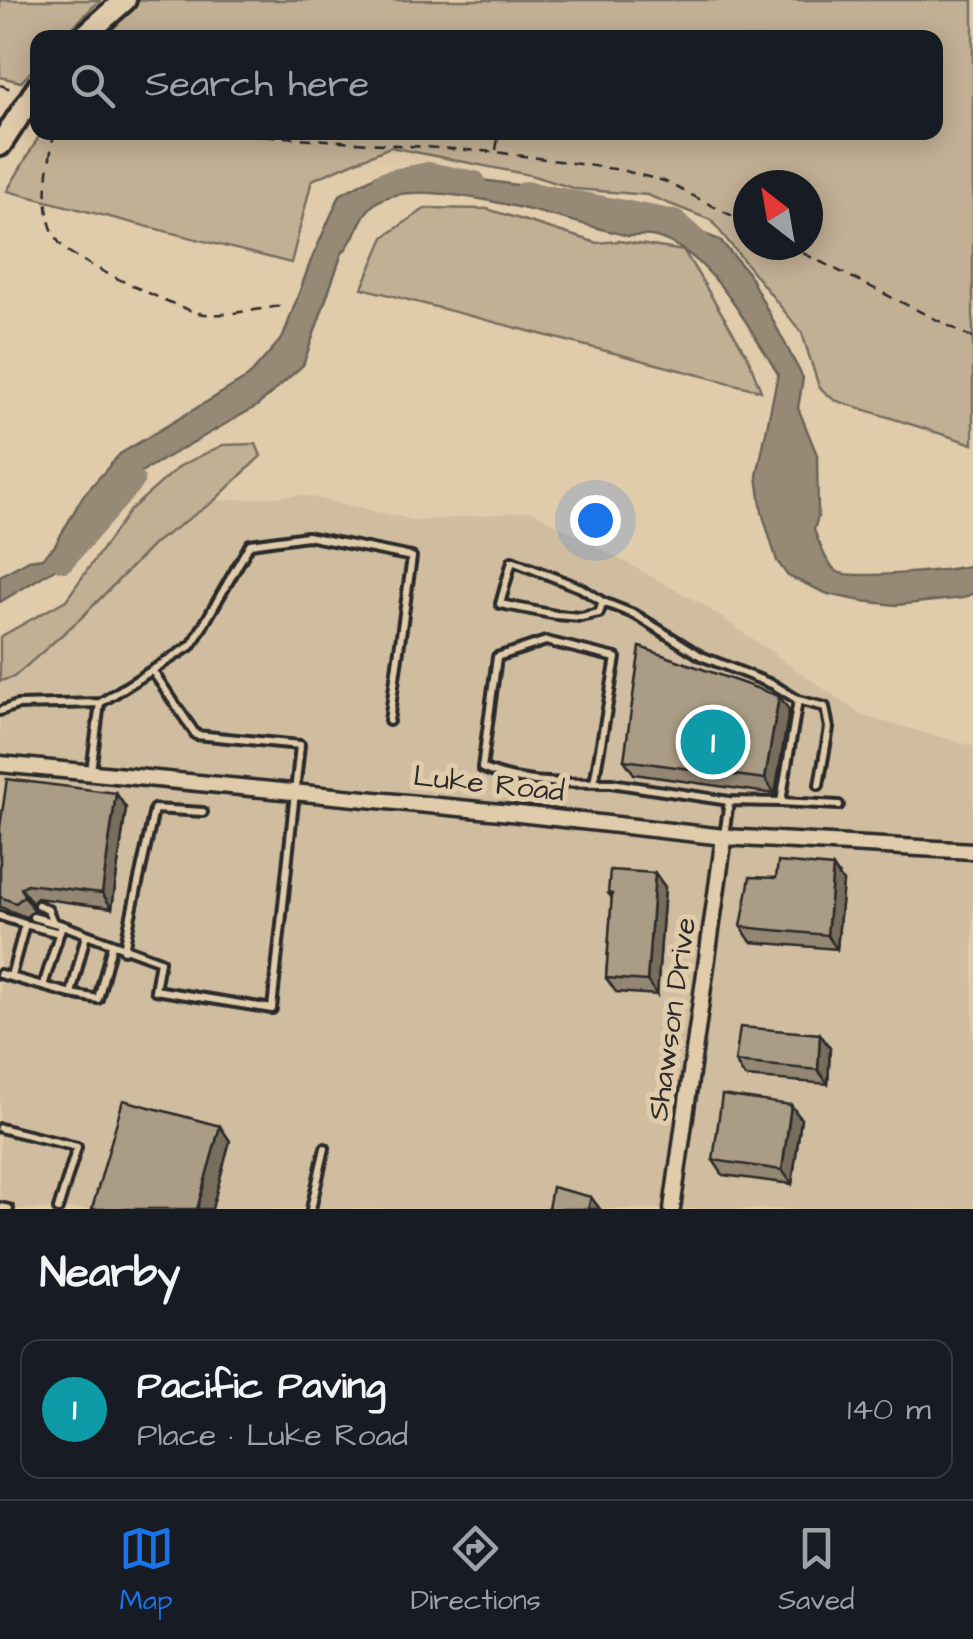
<!DOCTYPE html>
<meta charset="utf-8">
<style>
body{margin:0;font-family:"Architects Daughter",sans-serif;background:#242831;color:#f1f3f6}
.compass{position:absolute;left:733px;top:170px;width:90px;height:90px;border-radius:50%;background:#171b24;box-shadow:0 5px 25px #0003;rotate:329deg}
.you{position:absolute;left:595px;top:520px;width:35px;height:35px;margin:-25px;border:8px solid #fff;border-radius:50%;background:#1a73e8;box-shadow:0 0 0 15px #1a73e833}
.badge{display:grid;place-items:center;width:65px;height:65px;border-radius:50%;background:#1a73e8;color:#fff;font-size:32px;font-weight:700}
.pin{position:absolute;translate:-50% -50%;border:5px solid #fff;box-shadow:0 2px 10px #0006}
.list{margin:0;padding:0;list-style:none}
h2{display:flex;justify-content:space-between;align-items:center;height:130px;margin:0;padding:0 40px;font-size:42px}
h2 small{font-size:32px;font-weight:400;color:#9ea1a6}
.list li{display:grid;grid-template-columns:65px 1fr auto;gap:30px;align-items:center;box-sizing:border-box;height:140px;margin:0 20px 20px;padding:0 20px;border:2px solid #363941;border-radius:20px}
.list b{display:block;font-size:38px;white-space:nowrap}
.list p{margin:0;font-size:32px;white-space:nowrap;color:#9ea1a6}
.list em{font-size:32px;font-style:normal;color:#9ea1a6}
.icon{flex:none;width:55px;height:55px;fill:none;stroke:currentColor;stroke-width:2;stroke-linecap:round;stroke-linejoin:round}
.map{position:relative;flex:none;width:973px;height:1209px;overflow:hidden}
.search{position:absolute;background:#171b24;box-shadow:0 5px 25px #0003;left:30px;right:30px;top:30px;height:110px;display:flex;align-items:center;gap:25px;box-sizing:border-box;padding:0 35px;border-radius:20px;color:#9ea1a6;font-size:38px}
.sheet{height:290px;background:#171b24}
nav{display:flex;justify-content:space-around;align-items:center;box-sizing:border-box;height:140px;border-top:2px solid #363941;background:#171b24;font-size:28px;color:#9ea1a6}
nav a{display:grid;justify-items:center;gap:5px}
nav .on{color:#1a73e8}
.map>svg:first-child{display:block}
.built{fill:#d0bd9f}
.green{fill:#c2b095;stroke:#766e60;stroke-width:2.5;fill-rule:evenodd}
.water{fill:#968a77;stroke:#6b6459;stroke-width:2.5}
.lines{fill:none;stroke-linecap:round;stroke-linejoin:round}
.river{stroke:#968a77;stroke-width:22}
.lane-casing{stroke:#2b2b2b;stroke-width:14}
.street-casing{stroke:#2b2b2b;stroke-width:21}
.secondary-casing{stroke:#2b2b2b;stroke-width:28}
.path{stroke:#2b2b2b;stroke-width:2.5;stroke-dasharray:10 8;stroke-linecap:butt}
.lane{stroke:#e0cbaa;stroke-width:6}
.street{stroke:#e0cbaa;stroke-width:14}
.secondary{stroke:#e0cbaa;stroke-width:20}
.wall{fill:#938672;stroke:#2b2b2b;stroke-width:2.5}
.shaded-wall{fill:#786d5d;stroke:#2b2b2b;stroke-width:2.5}
.building{fill:#ab9c85;stroke:#2b2b2b;stroke-width:2.5}
.labels{text-anchor:middle;stroke-width:10;stroke-linejoin:round;paint-order:stroke}
.street-label{font-size:30px;fill:#2b2b2b;stroke:#e0cbaa}
</style>
<div class="map">
<svg width="973" height="1209" viewBox="0 0 973 1209">
<rect width="100%" height="100%" fill="#e0cbaa"/>
<filter id="ink" filterUnits="userSpaceOnUse"><feTurbulence type="fractalNoise" baseFrequency=".01" numOctaves="2"/><feDisplacementMap in="SourceGraphic" scale="20" xChannelSelector="R" yChannelSelector="G"/><feConvolveMatrix kernelMatrix="1 2 1 2 8 2 1 2 1" color-interpolation-filters="sRGB"/></filter>
<g filter="url(#ink)">
<!-- built -->
<path class="built" d="M302,495L418,521L532,511L705,606L863,716L973,746V1209H0V681L14,676L81,618L156,542L214,501Z"/>
<!-- green -->
<path class="green" d="M0,0H100L63,37L38,38L37,65L21,82L0,77Z
M138,0H973V444L834,400L819,387L802,333L711,220L647,195L576,189L530,175L390,147L312,180L291,263L7,191L41,133L936,132V38L106,37ZM808,185V245H748V185Z
M426,208L487,209L597,243L619,241L684,251L747,355L761,391L362,288L384,237Z
M256,444L261,456L214,501L156,542L81,618L14,677L0,681V637L66,600L130,510L180,466L223,445Z"/>
<!-- water -->
<path class="water" d="M377,175L454,176L517,185L595,211L660,217L720,240L748,273L803,378L798,408L817,455L818,516L814,530C819,542 826,565 838,572C853,580 954,570 973,565V593L963,598L896,605L862,601L828,594L788,576L777,561L762,512L757,476L778,374C750,329 709,248 652,236C645,235 635,236 628,236C575,223 422,172 377,202C359,214 357,238 342,253L303,365L257,406L141,472L131,489L89,525L76,551L61,565L0,602V576L29,560L42,558L54,547L83,496L120,454L248,377L283,337L310,263L340,195Z"/>
<g class="lines">
<!-- river -->
<path class="river" d="M384,182L428,173L475,182
M526,192L675,221L702,245
M63,561L134,480"/>
<!-- lane casing -->
<g class="lane-casing">
<path id="lane" d="M603,602L599,613L581,617L556,615L500,604L512,561L581,588L603,602L636,615L701,656L774,685L798,700L781,802L729,801L724,836
M798,700L825,707L829,728L819,785
M100,703L192,645L250,544L307,536L412,557L389,721
M0,711L17,705L100,703L91,771
M594,783L616,658L546,641L497,657L482,768C522,786 567,782 611,783L729,801
M781,802L839,805
M38,905L48,910L53,922
M0,916L25,924L11,976
M33,917L62,925
M25,924L59,933
M124,950C133,902 145,856 154,809L203,812
M0,974L71,994L86,935
M43,986L62,925L160,961L155,990L272,1009L300,745L196,735L152,670
M71,994L98,999L112,945
M0,1128L77,1147L58,1209
M0,1207L9,1209
M311,1209L325,1148"/>
</g>
<!-- street casing -->
<g class="street-casing">
<path id="street" d="M0,764L501,812L724,837L973,851
M672,1209L724,837"/>
</g>
<!-- secondary casing -->
<g class="secondary-casing">
<path id="secondary" d="M82,38L125,0
M0,145L38,87"/>
</g>
<!-- path -->
<path class="path" d="M0,85L14,90
M54,132C49,166 37,216 61,245C73,261 177,307 198,313C218,318 261,308 283,306
M212,132L496,152L621,170L664,181L748,224
M496,150L499,132
M787,245L973,338"/>
<!-- lane -->
<use href="#lane" class="lane"/>
<!-- street -->
<use href="#street" class="street"/>
<!-- secondary -->
<use href="#secondary" class="secondary"/>
</g>
<!-- wall -->
<path class="wall" d="M779,696L789,710L775,794L634,774L624,760Z
M116,793L126,808L112,908L37,898L32,903L34,910L26,917L0,907V827Z
M833,867L843,882L837,949L751,942L741,927L776,878Z
M655,873L665,887L657,995L616,992L606,978L612,898L608,893Z
M820,1034L830,1048L828,1084L745,1077L735,1062Z
M791,1105L801,1119L792,1184L723,1175L713,1160Z"/>
<!-- shaded-wall -->
<path class="shaded-wall" d="M779,696L789,710L775,794L765,779Z
M116,793L126,808L112,908L102,893Z
M833,867L843,882L837,949L827,935Z
M655,873L665,887L657,995L647,981Z
M21,888L32,903L34,910L24,896Z
M820,1034L830,1048L828,1084L818,1070Z
M791,1105L801,1119L792,1184L782,1170Z
M220,1126L230,1141L212,1209H197Z
M591,1197L600,1209H588Z"/>
<!-- building -->
<path class="building" d="M640,647L779,696L765,779L624,760Z
M7,779L116,793L102,893L27,884L21,888L24,896L16,903L0,897V827Z
M778,862L833,867L827,935L741,927L750,877L776,878Z
M610,870L655,873L647,981L606,978L612,894L608,893Z
M740,1027L820,1034L818,1070L735,1062Z
M722,1095L791,1105L782,1170L713,1160Z
M123,1100L220,1126L197,1209H92Z
M552,1187L591,1197L588,1209H548Z"/>
</g>
<g class="labels">
<!-- street labels -->
<g class="street-label">
<text transform="translate(489 783) rotate(6)" y="10">Luke Road</text>
<text transform="translate(671 1019) rotate(-82)" y="10">Shawson Drive</text>
</g>
</g>
</svg>
<svg class="compass" viewBox="-18 -18 36 36"><path d="M0-13l5 13h-10z" fill="#e53935"/><path d="M0 13l5-13h-10z" fill="#9ea1a6"/></svg>
<div class="you"></div>
<div class="pin badge" style="left:713px;top:742px;background:#0f9aa8">1</div>
<div class="search"><svg class="icon" aria-label="search" viewBox="0 0 24 24"><circle cx="10" cy="10" r="6"/><path d="M15 15l6 6"/></svg>Search here</div>
</div>
<section class="sheet">
<h2>Nearby<small></small></h2>
<ul class="list">
<li><span class="badge" style="background:#0f9aa8">1</span><div><b>Pacific Paving</b><p>Place · Luke Road</p></div><em>140 m</em></li>
</ul>
</section>
<nav>
<a class="on"><svg class="icon" aria-label="map" viewBox="0 0 24 24"><path d="M3 6l6-2 6 2 6-2v14l-6 2-6-2-6 2zM9 4v14M15 6v14"/></svg>Map</a>
<a><svg class="icon" aria-label="directions" viewBox="0 0 24 24"><path d="M12 3l9 9-9 9-9-9zM9 14v-3h6M13 9l2 2-2 2"/></svg>Directions</a>
<a><svg class="icon" aria-label="saved" viewBox="0 0 24 24"><path d="M7 4h10v16l-5-4-5 4z"/></svg>Saved</a>
</nav>
